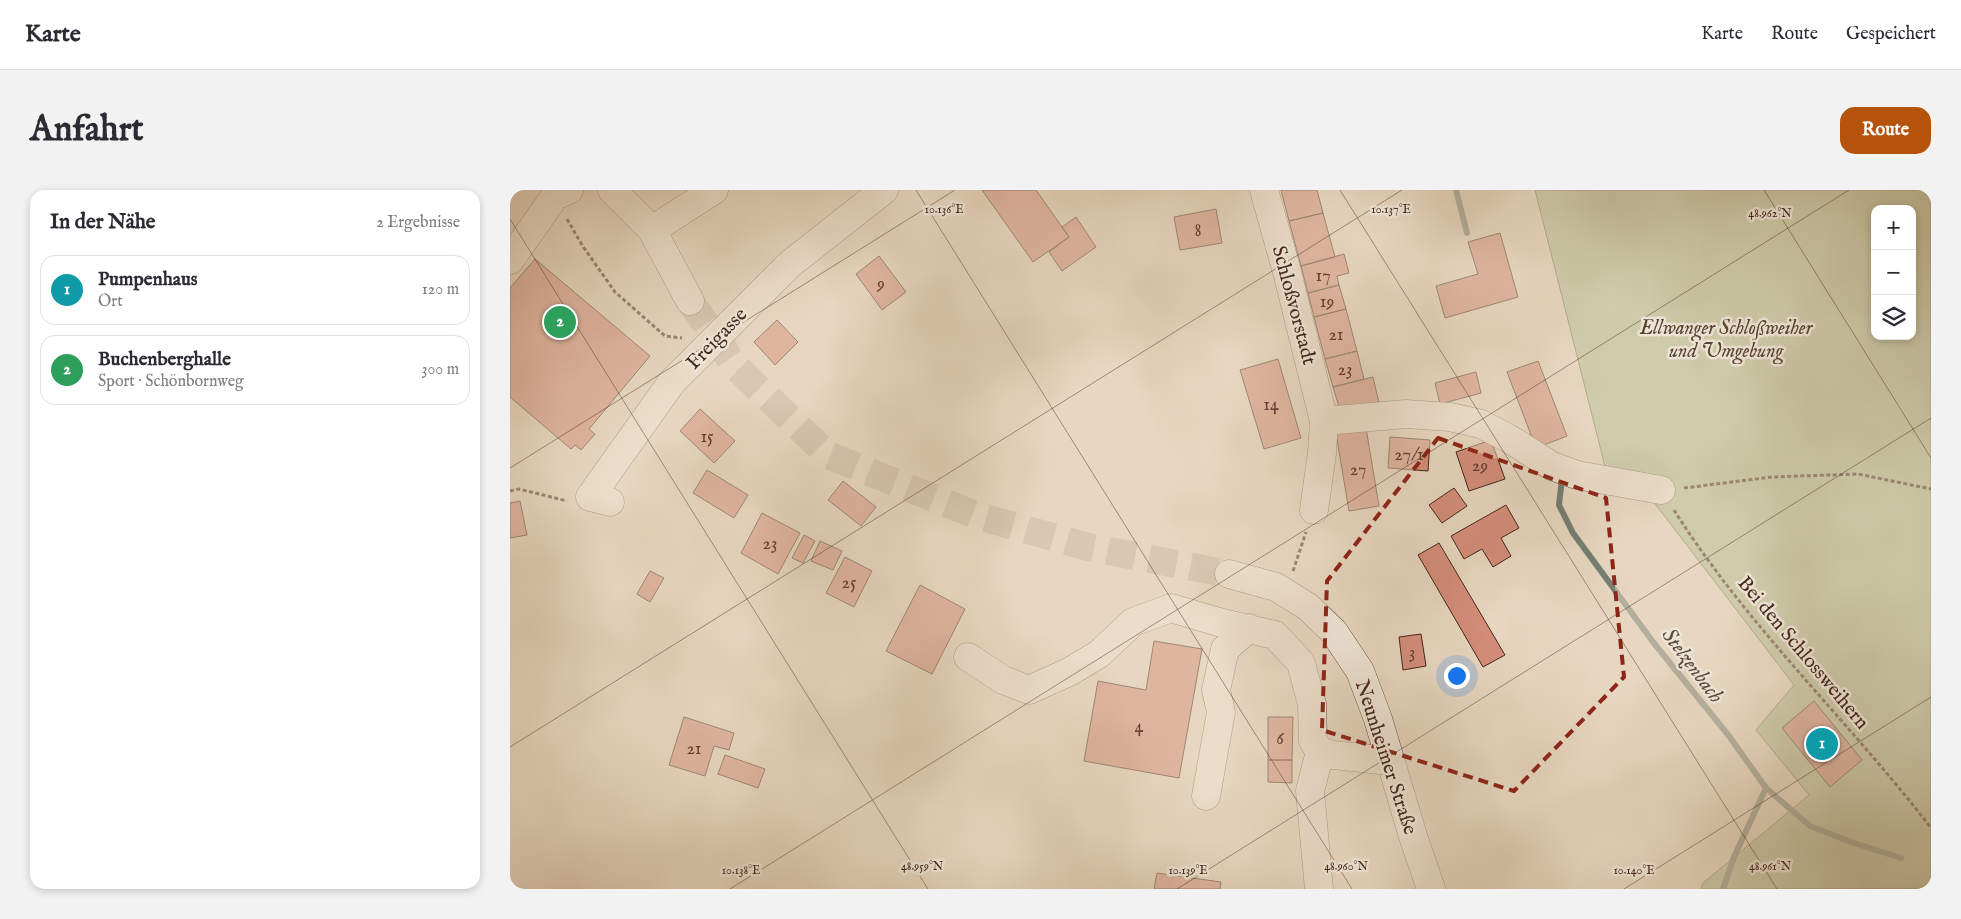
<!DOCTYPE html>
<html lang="de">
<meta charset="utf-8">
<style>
body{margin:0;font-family:"IM FELL English",serif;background:#f2f2f3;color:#2b2b33}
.controls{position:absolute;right:15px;top:15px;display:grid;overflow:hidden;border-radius:10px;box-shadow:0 2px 8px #0003}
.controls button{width:45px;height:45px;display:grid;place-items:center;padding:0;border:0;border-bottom:1px solid #e1e1e2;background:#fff;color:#2b2b33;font:25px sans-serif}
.you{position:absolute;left:946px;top:485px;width:18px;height:18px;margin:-12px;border:4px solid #fff;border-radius:50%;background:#1a73e8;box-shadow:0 0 0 8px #1a73e833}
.badge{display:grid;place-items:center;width:32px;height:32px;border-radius:50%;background:#b45309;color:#fff;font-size:16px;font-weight:700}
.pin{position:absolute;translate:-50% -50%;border:2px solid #fff;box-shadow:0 1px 5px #0006}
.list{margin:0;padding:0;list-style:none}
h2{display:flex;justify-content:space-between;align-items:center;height:65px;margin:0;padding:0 20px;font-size:21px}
h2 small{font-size:16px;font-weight:400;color:#7c7c81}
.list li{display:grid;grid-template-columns:32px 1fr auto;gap:15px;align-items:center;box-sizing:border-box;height:70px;margin:0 10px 10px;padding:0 10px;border:1px solid #e1e1e2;border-radius:15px}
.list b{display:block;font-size:19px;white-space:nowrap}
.list p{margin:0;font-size:16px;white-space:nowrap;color:#7c7c81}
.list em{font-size:16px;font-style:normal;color:#7c7c81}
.icon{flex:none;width:28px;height:28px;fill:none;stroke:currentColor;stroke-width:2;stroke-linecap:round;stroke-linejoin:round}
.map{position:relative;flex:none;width:1421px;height:699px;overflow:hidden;border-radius:15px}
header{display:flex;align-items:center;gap:30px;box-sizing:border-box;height:70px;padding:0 25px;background:#fff;border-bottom:1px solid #e1e1e2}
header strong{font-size:24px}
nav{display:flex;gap:28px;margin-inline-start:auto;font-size:18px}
.intro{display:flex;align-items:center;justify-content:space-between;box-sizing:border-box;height:120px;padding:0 30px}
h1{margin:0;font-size:35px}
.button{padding:12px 22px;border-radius:15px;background:#b45309;color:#fff;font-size:18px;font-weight:700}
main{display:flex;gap:30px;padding:0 30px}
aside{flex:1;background:#fff;border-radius:15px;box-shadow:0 2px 8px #0003}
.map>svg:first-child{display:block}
.green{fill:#b2bf95;stroke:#7a7358;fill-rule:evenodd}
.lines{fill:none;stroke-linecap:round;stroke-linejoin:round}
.stream{stroke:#757f74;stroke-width:6}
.building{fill:#d48d7a;stroke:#42271c}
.minor-tunnel{stroke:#c6b49f;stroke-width:28;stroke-dasharray:28 14;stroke-linecap:butt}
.minor-casing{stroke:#6b5345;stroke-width:29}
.path{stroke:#42271c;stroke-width:3;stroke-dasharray:4 2.5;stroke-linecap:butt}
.minor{stroke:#efe5d6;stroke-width:28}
.marked{fill:none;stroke:#8f2418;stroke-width:4;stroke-dasharray:10 6;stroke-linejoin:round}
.ticks{fill:none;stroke:#42271c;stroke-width:1;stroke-opacity:0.45}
.labels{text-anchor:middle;stroke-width:5;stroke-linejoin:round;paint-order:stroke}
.number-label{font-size:18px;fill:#664034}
.street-label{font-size:20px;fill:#42271c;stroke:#efe5d6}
.park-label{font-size:20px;font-style:italic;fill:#584534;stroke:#efe5d6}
.water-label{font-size:21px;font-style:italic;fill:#574c41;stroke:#efe5d6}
.ticks-label{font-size:12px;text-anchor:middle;fill:#42271c;stroke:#efe5d6;stroke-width:5;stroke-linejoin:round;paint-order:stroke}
</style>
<header>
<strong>Karte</strong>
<nav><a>Karte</a><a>Route</a><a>Gespeichert</a></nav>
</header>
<div class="intro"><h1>Anfahrt</h1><a class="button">Route</a></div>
<main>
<aside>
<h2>In der Nähe<small>2 Ergebnisse</small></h2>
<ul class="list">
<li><span class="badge" style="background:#0f9aa8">1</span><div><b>Pumpenhaus</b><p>Ort</p></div><em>120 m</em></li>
<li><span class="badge" style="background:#2e9e5b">2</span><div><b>Buchenberghalle</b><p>Sport · Schönbornweg</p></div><em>300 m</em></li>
</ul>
</aside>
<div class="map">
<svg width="1421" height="699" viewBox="0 0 1421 699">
<rect width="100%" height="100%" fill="#e7d7c0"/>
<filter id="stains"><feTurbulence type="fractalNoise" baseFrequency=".004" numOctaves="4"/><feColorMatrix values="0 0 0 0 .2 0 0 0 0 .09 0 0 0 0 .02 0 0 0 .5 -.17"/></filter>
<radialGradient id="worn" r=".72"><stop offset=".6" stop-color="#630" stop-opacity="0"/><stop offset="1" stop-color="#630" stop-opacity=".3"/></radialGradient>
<!-- green -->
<path class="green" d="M1025,0H1421V699H1191L1193,693L1299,605L1246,540L1284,495L1143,311L1102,304ZM1365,19H1402V146H1365Z"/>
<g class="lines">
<!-- stream -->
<path class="stream" d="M946,0L957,43
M1052,288L1049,315L1063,343L1143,452L1219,546L1256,598L1224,667L1213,699
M1256,598L1300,636L1341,652L1391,668"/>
</g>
<!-- building -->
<path class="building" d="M472,0H526L559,47L523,72Z
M771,0H807L813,23L779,31Z
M706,19L712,53L670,60L664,27Z
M813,23L825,67L791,76L779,31Z
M566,27L586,57L552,81L539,62L559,47L552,37Z
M990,43L1008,107L935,128L926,96L968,84L958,52Z
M834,64L839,83L827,86L829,95L798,103L791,76Z
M369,66L396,102L372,120L346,84Z
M25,69L140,166L79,239L85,244L71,260L65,255L61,259L0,207V98Z
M829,95L836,119L804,127L798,103Z
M836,119L847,161L815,169L804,127Z
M267,130L288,152L265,175L244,152Z
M847,161L854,189L823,197L815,169Z
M768,169L791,248L754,259L730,180Z
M1028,171L1057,246L1026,258L997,182Z
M966,182L971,203L930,214L925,193Z
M863,187L869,213L831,223L823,197Z
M190,219L225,251L204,273L170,241Z
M856,238L869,316L839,321L826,243Z
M880,247L920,250L918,281L878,278Z
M981,250L995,289L959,301L946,262Z
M197,280L238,305L224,328L183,303Z
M333,291L366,317L351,336L318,310Z
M944,298L957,316L932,333L919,315Z
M10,311L17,345L0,348V313Z
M996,315L1009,338L991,348L1001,366L983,377L972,359L954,369L941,346Z
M252,323L290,343L268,384L231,363Z
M294,345L305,351L293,373L282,368Z
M310,351L332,361L323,380L301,371Z
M929,353L995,465L973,477L908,365Z
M335,367L362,381L344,417L316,403Z
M140,381L154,388L140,412L127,404Z
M410,395L455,419L422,484L376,461Z
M911,444L916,476L893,480L889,447Z
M644,451L692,459L669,588L574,571L588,491L636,500Z
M1304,511L1352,570L1320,597L1272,538Z
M174,527L224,543L219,560L204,556L195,586L159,575Z
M758,527H783L782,570H758Z
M215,565L255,579L248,598L208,584Z
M758,570H782V593L758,592Z
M647,683L711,692L710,699H644Z"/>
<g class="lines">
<!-- minor-tunnel -->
<path class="minor-tunnel" d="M180,111L225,176L318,265L468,326L578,357L719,384"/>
<!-- minor casing -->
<g class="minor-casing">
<path id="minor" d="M102,0L142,40L180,111
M754,0L777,82L814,231L812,263L804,320
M142,40L204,0
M0,70L45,6L59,0
M814,231L896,224L940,227L971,234L998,248L1042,276L1067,285L1151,300
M100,312L80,307L162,192L280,74L374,0
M719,384L766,397L798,417L824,442L850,481L868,529L903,646L921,699
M458,467L493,490L519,500L559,482L589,464L623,432L661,418L712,433L765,445L791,473L802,514L803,551L810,562L824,565L880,571
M696,606L711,522L706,500L715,459L739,438
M809,699L800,601L810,562"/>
</g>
<!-- path -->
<path class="path" d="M57,29L72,55L105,102L155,146L172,148
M1174,298L1262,287L1348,284L1421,299
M0,301L9,299L57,311
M1164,320C1237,436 1338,530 1421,638
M783,381L796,342"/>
<!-- minor -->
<use href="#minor" class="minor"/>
</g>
<!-- marked area -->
<path d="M0 0H1421V699H0ZM928,248L1096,308L1114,487L1004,601L812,540L817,391Z" fill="#e7d7c0" fill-opacity=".55" fill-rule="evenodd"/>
<path class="marked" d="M928,248L1096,308L1114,487L1004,601L812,540L817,391Z"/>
<!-- ticks -->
<path class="ticks" d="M406,0L842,699M830,0L1267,699M1254,0L1421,268M0,29L418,699M0,278L445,0M0,557L892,0M220,699L1339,0M667,699L1421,228M1114,699L1421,507"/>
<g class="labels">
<!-- number labels -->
<g class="number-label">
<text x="688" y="46">8</text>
<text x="813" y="91">17</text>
<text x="371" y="99">9</text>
<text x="817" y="117">19</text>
<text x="826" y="150">21</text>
<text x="835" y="185">23</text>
<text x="761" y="220">14</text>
<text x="197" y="252">15</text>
<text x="899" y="270">27/1</text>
<text x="970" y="281">29</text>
<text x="848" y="285">27</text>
<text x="260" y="359">23</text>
<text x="339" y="398">25</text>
<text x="902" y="468">3</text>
<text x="629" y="542">4</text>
<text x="770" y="554">6</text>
<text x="184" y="564">21</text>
</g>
<!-- street labels -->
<g class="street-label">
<text transform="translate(785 115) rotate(75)" y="7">Schloßvorstadt</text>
<text transform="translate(206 148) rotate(-46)" y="7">Freigasse</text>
<text transform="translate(1294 462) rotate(50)" y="7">Bei den Schlossweihern</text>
<text transform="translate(877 567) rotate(72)" y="7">Neunheimer Straße</text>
</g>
<!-- park labels -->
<g class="park-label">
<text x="1216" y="144">Ellwanger Schloßweiher<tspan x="1216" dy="23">und Umgebung</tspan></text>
</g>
<!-- water labels -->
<g class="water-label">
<text transform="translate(1183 475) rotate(53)" y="7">Stelzenbach</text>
</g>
</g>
<g class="ticks-label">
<text x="434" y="23">10.136°E</text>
<text x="881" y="23">10.137°E</text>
<text x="1260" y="27">48.962°N</text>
<text x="412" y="680">48.959°N</text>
<text x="836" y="680">48.960°N</text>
<text x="1260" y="680">48.961°N</text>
<text x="231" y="684">10.138°E</text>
<text x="678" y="684">10.139°E</text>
<text x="1124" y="684">10.140°E</text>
</g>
<rect width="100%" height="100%" filter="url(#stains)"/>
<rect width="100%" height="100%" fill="url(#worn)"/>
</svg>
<div class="controls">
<button>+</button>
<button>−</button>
<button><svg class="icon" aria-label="layers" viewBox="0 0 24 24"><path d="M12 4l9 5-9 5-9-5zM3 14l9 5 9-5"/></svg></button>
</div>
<div class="you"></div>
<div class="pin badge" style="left:1312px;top:554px;background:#0f9aa8">1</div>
<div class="pin badge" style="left:50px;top:132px;background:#2e9e5b">2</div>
</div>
</main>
